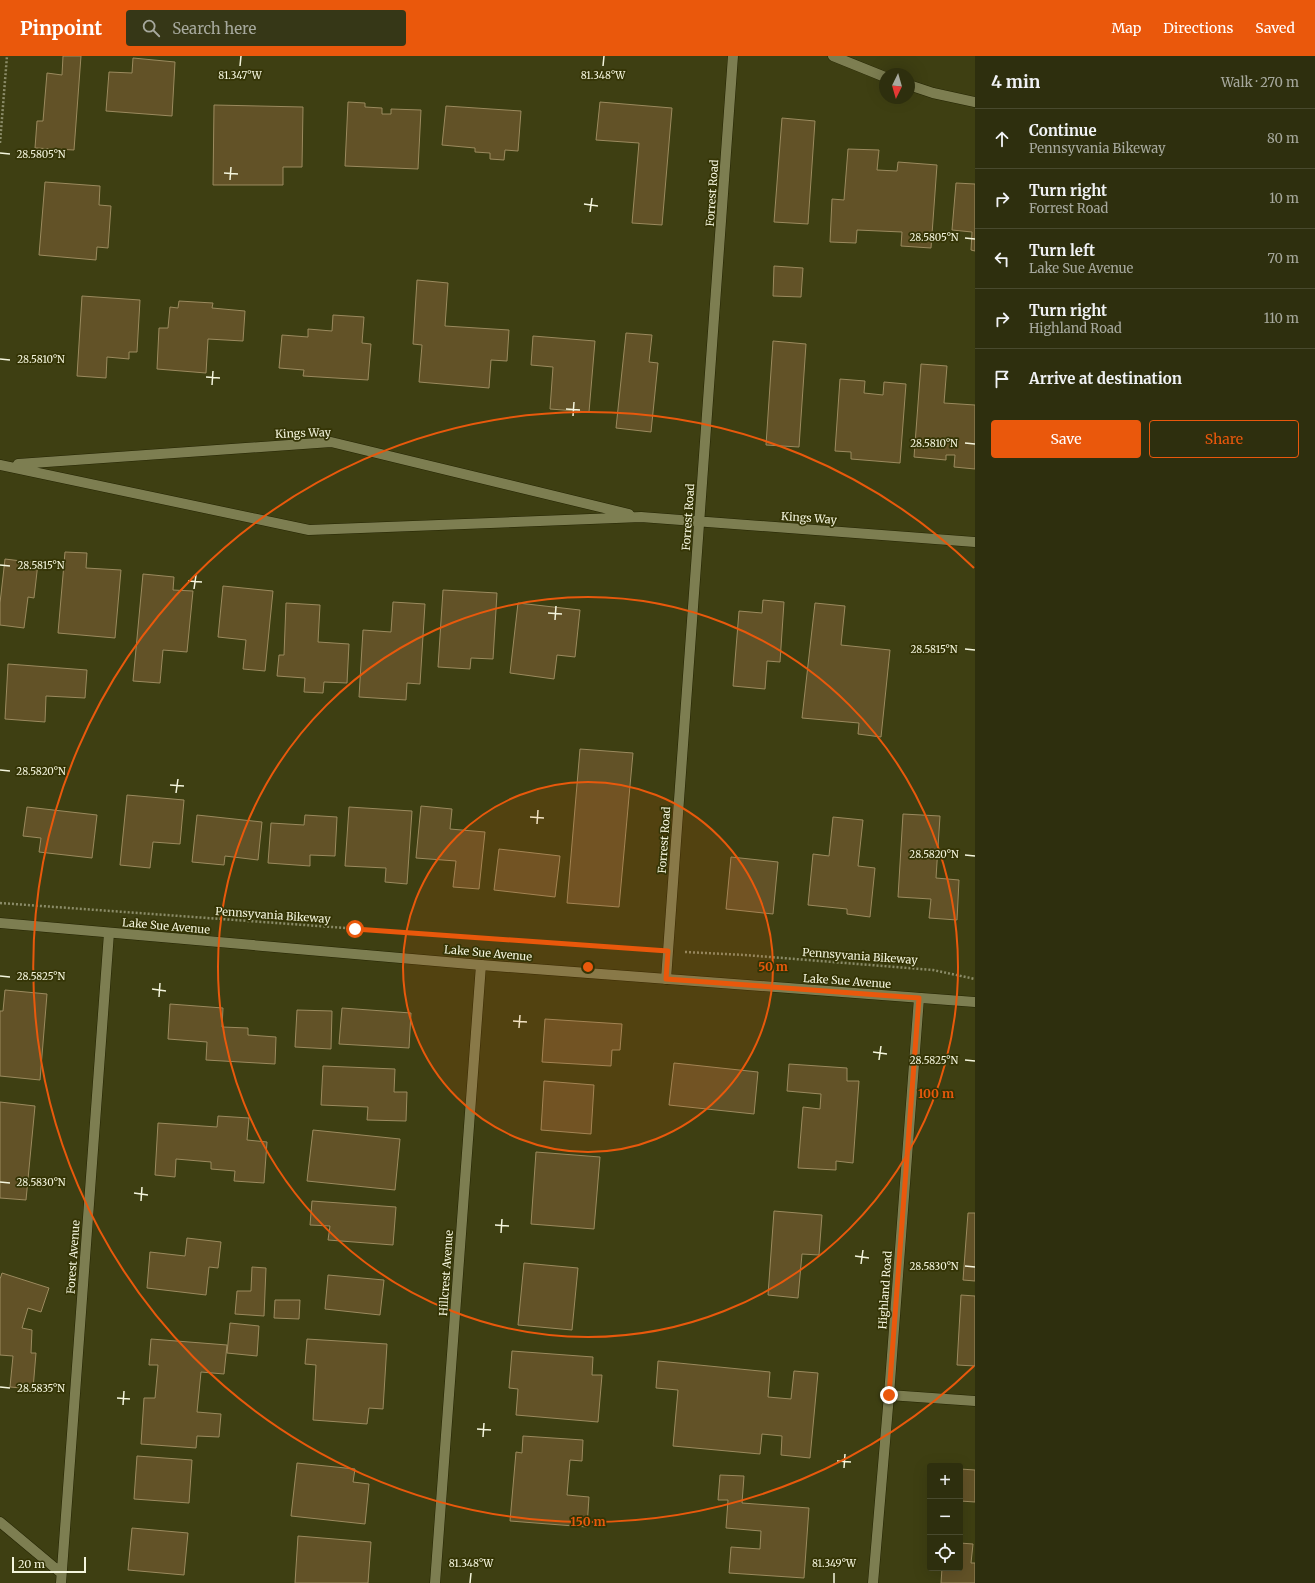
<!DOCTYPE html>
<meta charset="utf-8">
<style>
body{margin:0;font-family:Merriweather,serif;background:#363717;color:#f1f3f6}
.controls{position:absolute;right:12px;bottom:12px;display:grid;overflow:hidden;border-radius:4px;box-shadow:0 4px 16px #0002}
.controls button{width:36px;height:36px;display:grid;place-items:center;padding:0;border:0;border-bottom:1px solid #494a2e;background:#2e2f0e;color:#f1f3f6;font:20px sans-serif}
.compass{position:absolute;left:879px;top:12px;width:36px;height:36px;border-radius:50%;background:#2e2f0e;box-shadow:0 4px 16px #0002;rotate:185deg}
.scale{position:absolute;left:12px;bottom:10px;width:74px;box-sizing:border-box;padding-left:4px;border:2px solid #f4f5dd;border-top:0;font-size:11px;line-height:14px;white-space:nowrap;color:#f4f5dd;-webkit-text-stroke:3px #343405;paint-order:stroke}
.stop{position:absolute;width:12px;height:12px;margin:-9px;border:3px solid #ea580c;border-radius:50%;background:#fff}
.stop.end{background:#ea580c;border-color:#fff;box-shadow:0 1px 4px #0008}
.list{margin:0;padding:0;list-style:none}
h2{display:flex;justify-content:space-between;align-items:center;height:52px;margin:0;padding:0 16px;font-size:17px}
h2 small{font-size:13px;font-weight:400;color:#a7a99e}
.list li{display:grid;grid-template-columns:26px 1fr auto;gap:12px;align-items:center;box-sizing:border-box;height:60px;padding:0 16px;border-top:1px solid #494a2e}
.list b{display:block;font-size:15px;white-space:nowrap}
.list p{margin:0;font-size:13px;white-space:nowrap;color:#a7a99e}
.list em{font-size:13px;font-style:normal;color:#a7a99e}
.actions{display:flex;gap:8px;padding:12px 16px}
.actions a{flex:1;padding:9px 0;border:1px solid #ea580c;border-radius:4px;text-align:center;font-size:14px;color:#ea580c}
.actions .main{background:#ea580c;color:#fff}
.icon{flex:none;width:22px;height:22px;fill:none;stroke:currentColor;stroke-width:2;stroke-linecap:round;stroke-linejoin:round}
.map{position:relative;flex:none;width:975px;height:1527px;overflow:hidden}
header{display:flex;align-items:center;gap:24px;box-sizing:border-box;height:56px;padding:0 20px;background:#ea580c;color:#fff}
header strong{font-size:19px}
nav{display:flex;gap:22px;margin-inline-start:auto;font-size:14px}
.search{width:280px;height:36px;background:#363717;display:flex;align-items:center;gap:10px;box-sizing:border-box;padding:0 14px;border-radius:4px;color:#a7a99e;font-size:15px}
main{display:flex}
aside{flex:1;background:#2e2f0e}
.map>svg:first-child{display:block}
.building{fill:#625227;stroke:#9b8a5e}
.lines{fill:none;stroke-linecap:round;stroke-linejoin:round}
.minor-casing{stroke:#252503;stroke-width:11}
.tertiary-casing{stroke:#252503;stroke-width:11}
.path{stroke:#8b8c68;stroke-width:2.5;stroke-dasharray:2 2;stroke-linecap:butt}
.minor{stroke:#7d7e51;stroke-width:10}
.tertiary{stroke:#7d7e51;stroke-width:10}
.route{stroke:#ea580c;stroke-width:5}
.ticks{fill:none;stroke:#f4f5dd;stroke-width:1.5}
.ring{fill:none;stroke:#e8590c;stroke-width:2}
.labels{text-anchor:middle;stroke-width:3.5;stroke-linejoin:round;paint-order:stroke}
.street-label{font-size:11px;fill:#f4f5dd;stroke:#343405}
.ticks-label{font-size:10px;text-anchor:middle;fill:#f4f5dd;stroke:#343405;stroke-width:3.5;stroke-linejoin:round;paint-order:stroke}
.centre{fill:#e8590c;stroke:#343405;stroke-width:2}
.ring-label{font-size:12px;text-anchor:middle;font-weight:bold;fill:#e8590c;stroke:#343405;stroke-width:3.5;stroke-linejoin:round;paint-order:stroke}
</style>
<header>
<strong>Pinpoint</strong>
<div class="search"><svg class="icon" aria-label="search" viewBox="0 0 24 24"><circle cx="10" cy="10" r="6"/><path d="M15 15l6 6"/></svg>Search here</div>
<nav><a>Map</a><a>Directions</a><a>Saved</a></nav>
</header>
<main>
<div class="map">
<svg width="975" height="1527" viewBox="0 0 975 1527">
<rect width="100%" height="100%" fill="#3e3f12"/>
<!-- building -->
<path class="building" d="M63,0H81L74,94L35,92L37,65H43L47,17L62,19Z
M133,2L175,6L172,60L106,55L109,16L132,17Z
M348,46L365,47V51L382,52V58H391V53L421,54L418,113L345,110Z
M600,46L672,52L662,169L632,167L639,87L596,84Z
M214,49L303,51L302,111H283V129H213Z
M446,50L521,55L518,95L505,94L504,104L490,103V97L475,96V92L442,89Z
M782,62L815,65L808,168L774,166Z
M848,93L879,94L877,114L897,115L898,106L937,109L931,192L901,190L902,176L857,174L856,187L830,186L832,143L844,144Z
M45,126L100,130L99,149L111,150L108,192L97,191L96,204L39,199Z
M956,127L975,128V195L971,194L972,176L952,174Z
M774,210L803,212L801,241L773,240Z
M417,224L448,227L445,270L509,274L507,305L491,304L489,332L419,326L422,289L413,288Z
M82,240L140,244L137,296H129V303L107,301L106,322L77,320Z
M179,245L213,247L212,252L245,255L243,285L208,283L206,317L157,313L159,272H168L170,251L178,252Z
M333,259L364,261L362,287L371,288L368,324L303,320L304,314L279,312L282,279L308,281V273L332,275Z
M626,277L652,279L649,306L658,307L651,376L616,372Z
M533,280L595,285L589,356L550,353L553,311L531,309Z
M773,285L806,288L799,391L766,389Z
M921,308L947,310L944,347L975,349V413L954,411L955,399H946V404L914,401Z
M840,323L865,325L864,337L883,339L884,326L906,328L900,407L851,403V396L835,395Z
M65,496L87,497L86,512L121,514L115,582L58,577Z
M5,503L38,507L34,542L28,541L24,572L0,569V547Z
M143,518L174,521L173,534L193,535L187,596L163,594L160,627L133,625Z
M223,530L273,535L265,615L243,613L246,584L218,581Z
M443,534L497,537L493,603L471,602L470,613L438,611Z
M763,544L784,546L780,606L767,605L765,633L733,630L739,555L762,557Z
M393,546L425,548L420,628L407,627L406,644L359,641L363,574L391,576Z
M286,547L320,549L318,586L349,588L347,627L324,626L323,637L304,636L305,622L277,620L279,599H284Z
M518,547L580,554L575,601L557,599L554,623L510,617Z
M815,547L845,550L841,589L890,594L881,681L858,678L859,667L802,662Z
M8,608L87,614L85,642L46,640L45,666L5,663Z
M580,693L633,697L619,851L567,847Z
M127,739L184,744L180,788L153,786L150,812L120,809Z
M421,750L452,753L450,773L485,776L479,833L453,831L456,805L416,802Z
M27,751L97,759L92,802L39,796L41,782L23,780Z
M349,751L412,755L407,828L385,826L386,812L345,810Z
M903,758L940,760L936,822L959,824L957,864L929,862L931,843L898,841Z
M197,759L262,766L258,804L225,800L224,809L192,806Z
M305,759L337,761L335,800L310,799V810L268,807L271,767L304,769Z
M833,761L863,764L858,810L875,812L870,861L847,858V853L808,849L813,798L829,800Z
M499,793L560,800L555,841L494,834Z
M731,801L778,806L773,858L726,853Z
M5,934L47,938L40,1024L0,1020V955H3Z
M170,948L223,952L222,971L248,972V979L276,981L275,1008L206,1004L207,986L168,983Z
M342,952L411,957L409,992L339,988Z
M297,954L332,955L331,993L295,991Z
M545,963L622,968L620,994H612L611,1010L542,1006Z
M674,1007L758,1016L754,1058L669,1049Z
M789,1008L847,1012V1025H859L853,1107L836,1105V1114L798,1112L803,1051L820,1053L821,1038L787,1035Z
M323,1010L395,1013L394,1036H407L406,1065L367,1064L368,1051L321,1049Z
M544,1025L594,1029L591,1078L541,1074Z
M0,1046L35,1050L26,1144L0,1142Z
M218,1060L249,1062L247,1084L267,1086L264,1127L234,1125L235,1115L211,1113V1106L176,1103L175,1121L155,1119L158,1067L217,1071Z
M313,1074L400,1083L395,1134L307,1125Z
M536,1096L600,1101L594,1173L531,1168Z
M312,1145L396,1151L393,1189L328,1184L330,1170L310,1169Z
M774,1155L822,1159L819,1199L802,1198L798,1242L768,1239Z
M968,1157H975V1225L963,1224Z
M187,1182L221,1186L218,1212L209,1211L206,1239L147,1232L150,1196L185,1200Z
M524,1207L578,1212L572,1274L518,1269Z
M252,1211L266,1212L264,1260L235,1258L237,1235H251Z
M2,1217L49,1232L41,1256L28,1252L22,1272L32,1274L31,1297H36L33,1333L10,1331L13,1300L0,1299V1223Z
M328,1219L384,1224L380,1259L325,1253Z
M961,1239L975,1240V1310L957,1309Z
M275,1244H300L299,1263L274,1262Z
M230,1267L259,1270L257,1300L227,1297Z
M151,1283L227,1289L224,1318L201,1316L197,1356L221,1358L219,1381L197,1380L196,1392L141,1388L144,1342H155L158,1309H149Z
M307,1283L387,1288L383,1353L369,1352L367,1368L313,1364L316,1309L305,1308Z
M512,1295L593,1301L592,1319H602L598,1366L516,1359L518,1333L509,1332Z
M658,1305L770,1316L768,1341L791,1343L794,1315L818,1317L810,1402L781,1399L782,1380L762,1378L760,1398L673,1390L678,1334L656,1332Z
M523,1380L583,1384L582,1405L570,1404L567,1439L589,1441L587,1471L510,1465L516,1396L522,1397Z
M137,1400L192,1404L189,1447L134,1443Z
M297,1407L355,1413L353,1426L369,1428L365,1468L291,1460Z
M960,1413L975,1414V1446L960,1445Z
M720,1419L744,1420L742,1447L809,1452L804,1522L729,1517L731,1491L760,1493L761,1475L726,1472L728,1444H718Z
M132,1472L188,1477L184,1519L128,1514Z
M298,1480L371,1486L368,1527H295Z
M960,1487L973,1488L971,1507H975V1527H941L942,1512H960Z"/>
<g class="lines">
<!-- minor casing -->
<g class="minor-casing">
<path id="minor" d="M833,0L885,21
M909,29L933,37L975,46
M18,408L331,386L629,458
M0,409L309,474L641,461L975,486
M666,923L733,0
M889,1339L975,1345
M0,1466L61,1517
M61,1527L109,877
M435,1527L481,909
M873,1527L889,1339L919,942"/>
</g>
<!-- tertiary casing -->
<g class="tertiary-casing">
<path id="tertiary" d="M0,867L481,909L975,946"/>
</g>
<!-- path -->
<path class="path" d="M0,87L7,0
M0,847L650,894
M685,896L745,899L933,914L975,923"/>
<!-- minor -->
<use href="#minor" class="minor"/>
<!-- tertiary -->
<use href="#tertiary" class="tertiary"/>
</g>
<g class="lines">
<!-- route -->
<path class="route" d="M355,873L668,895L666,923L919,942L889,1339"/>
</g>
<!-- ticks -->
<path class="ticks" d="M240,10L241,0M603,10L604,0M0,97L10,98M224,117L238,118M230,124L231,111M584,148L598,150M590,156L592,142M965,182L975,183M0,303L10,304M206,321L220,322M212,329L213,315M566,353L580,354M573,360L574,346M965,387L975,388M0,509L10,510M188,525L202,526M194,533L196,519M548,557L562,558M555,564L556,550M965,593L975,594M0,714L10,715M170,729L184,730M176,737L178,723M530,761L544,762M537,768L538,754M965,799L975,800M0,920L10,921M152,933L166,935M159,941L160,927M513,965L527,966M519,972L520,959M873,996L887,998M879,1004L881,990M965,1004L975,1005M0,1126L10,1127M134,1137L148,1139M141,1145L142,1131M495,1169L509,1170M501,1177L502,1163M855,1200L869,1202M861,1208L863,1194M965,1210L975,1211M0,1331L10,1332M117,1342L130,1343M123,1349L124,1335M477,1373L491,1374M483,1381L484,1367M837,1405L851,1406M844,1412L845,1398M470,1527L471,1517M834,1527V1517"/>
<!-- distance rings -->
<circle cx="588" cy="911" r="185" fill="#e8590c" fill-opacity=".12"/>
<g class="ring">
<circle cx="588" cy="911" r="185"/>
<circle cx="588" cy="911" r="370"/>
<path d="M974 1310A555 555 0 1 1 974 512"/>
</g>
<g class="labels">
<!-- street labels -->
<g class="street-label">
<text transform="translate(712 137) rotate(-86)" y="4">Forrest Road</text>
<text transform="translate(303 377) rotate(-2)" y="4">Kings Way</text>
<text transform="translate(688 461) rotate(-86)" y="4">Forrest Road</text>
<text transform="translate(809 462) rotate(4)" y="4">Kings Way</text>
<text transform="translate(664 784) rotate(-86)" y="4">Forrest Road</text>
<text transform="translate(273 859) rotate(4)" y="4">Pennsyvania Bikeway</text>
<text transform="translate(166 870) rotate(5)" y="4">Lake Sue Avenue</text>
<text transform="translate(488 897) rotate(5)" y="4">Lake Sue Avenue</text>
<text transform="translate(860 900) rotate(4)" y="4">Pennsyvania Bikeway</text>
<text transform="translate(847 925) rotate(4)" y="4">Lake Sue Avenue</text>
<text transform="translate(73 1201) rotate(-86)" y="4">Forest Avenue</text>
<text transform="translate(446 1217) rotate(-86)" y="4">Hillcrest Avenue</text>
<text transform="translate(885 1234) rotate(-86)" y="4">Highland Road</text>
</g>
</g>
<g class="ticks-label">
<text x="240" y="23">81.347°W</text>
<text x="603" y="23">81.348°W</text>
<text x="41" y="102">28.5805°N</text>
<text x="934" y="185">28.5805°N</text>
<text x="41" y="307">28.5810°N</text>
<text x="934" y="391">28.5810°N</text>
<text x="41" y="513">28.5815°N</text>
<text x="934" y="597">28.5815°N</text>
<text x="41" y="719">28.5820°N</text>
<text x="934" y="802">28.5820°N</text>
<text x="41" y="924">28.5825°N</text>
<text x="934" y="1008">28.5825°N</text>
<text x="41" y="1130">28.5830°N</text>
<text x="934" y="1214">28.5830°N</text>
<text x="41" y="1336">28.5835°N</text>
<text x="471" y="1511">81.348°W</text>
<text x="834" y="1511">81.349°W</text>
</g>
<circle cx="588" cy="911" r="6" class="centre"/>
<g class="ring-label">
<text x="773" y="915">50 m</text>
<text x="936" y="1042">100 m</text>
<text x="588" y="1470">150 m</text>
</g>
</svg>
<div class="controls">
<button>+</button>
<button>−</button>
<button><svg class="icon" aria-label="locate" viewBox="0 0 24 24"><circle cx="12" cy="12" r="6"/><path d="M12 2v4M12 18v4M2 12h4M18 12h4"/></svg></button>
</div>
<svg class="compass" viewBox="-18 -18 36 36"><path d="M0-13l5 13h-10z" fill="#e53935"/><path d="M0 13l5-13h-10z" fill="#a7a99e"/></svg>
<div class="scale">20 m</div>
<div class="stop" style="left:355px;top:873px"></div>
<div class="stop end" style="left:889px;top:1339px"></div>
</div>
<aside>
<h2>4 min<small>Walk · 270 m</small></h2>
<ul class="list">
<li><svg class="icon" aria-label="ahead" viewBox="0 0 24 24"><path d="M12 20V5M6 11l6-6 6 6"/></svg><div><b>Continue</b><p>Pennsyvania Bikeway</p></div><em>80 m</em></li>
<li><svg class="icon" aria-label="right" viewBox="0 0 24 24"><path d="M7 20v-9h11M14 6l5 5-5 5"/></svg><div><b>Turn right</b><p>Forrest Road</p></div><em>10 m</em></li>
<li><svg class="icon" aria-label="left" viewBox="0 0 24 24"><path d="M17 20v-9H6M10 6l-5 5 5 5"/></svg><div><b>Turn left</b><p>Lake Sue Avenue</p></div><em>70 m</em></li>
<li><svg class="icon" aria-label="right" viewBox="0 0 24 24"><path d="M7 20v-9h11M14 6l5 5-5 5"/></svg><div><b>Turn right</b><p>Highland Road</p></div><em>110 m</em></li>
<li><svg class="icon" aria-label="arrive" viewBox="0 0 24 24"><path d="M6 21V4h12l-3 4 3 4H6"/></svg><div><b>Arrive at destination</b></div></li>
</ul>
<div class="actions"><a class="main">Save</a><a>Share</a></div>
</aside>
</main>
